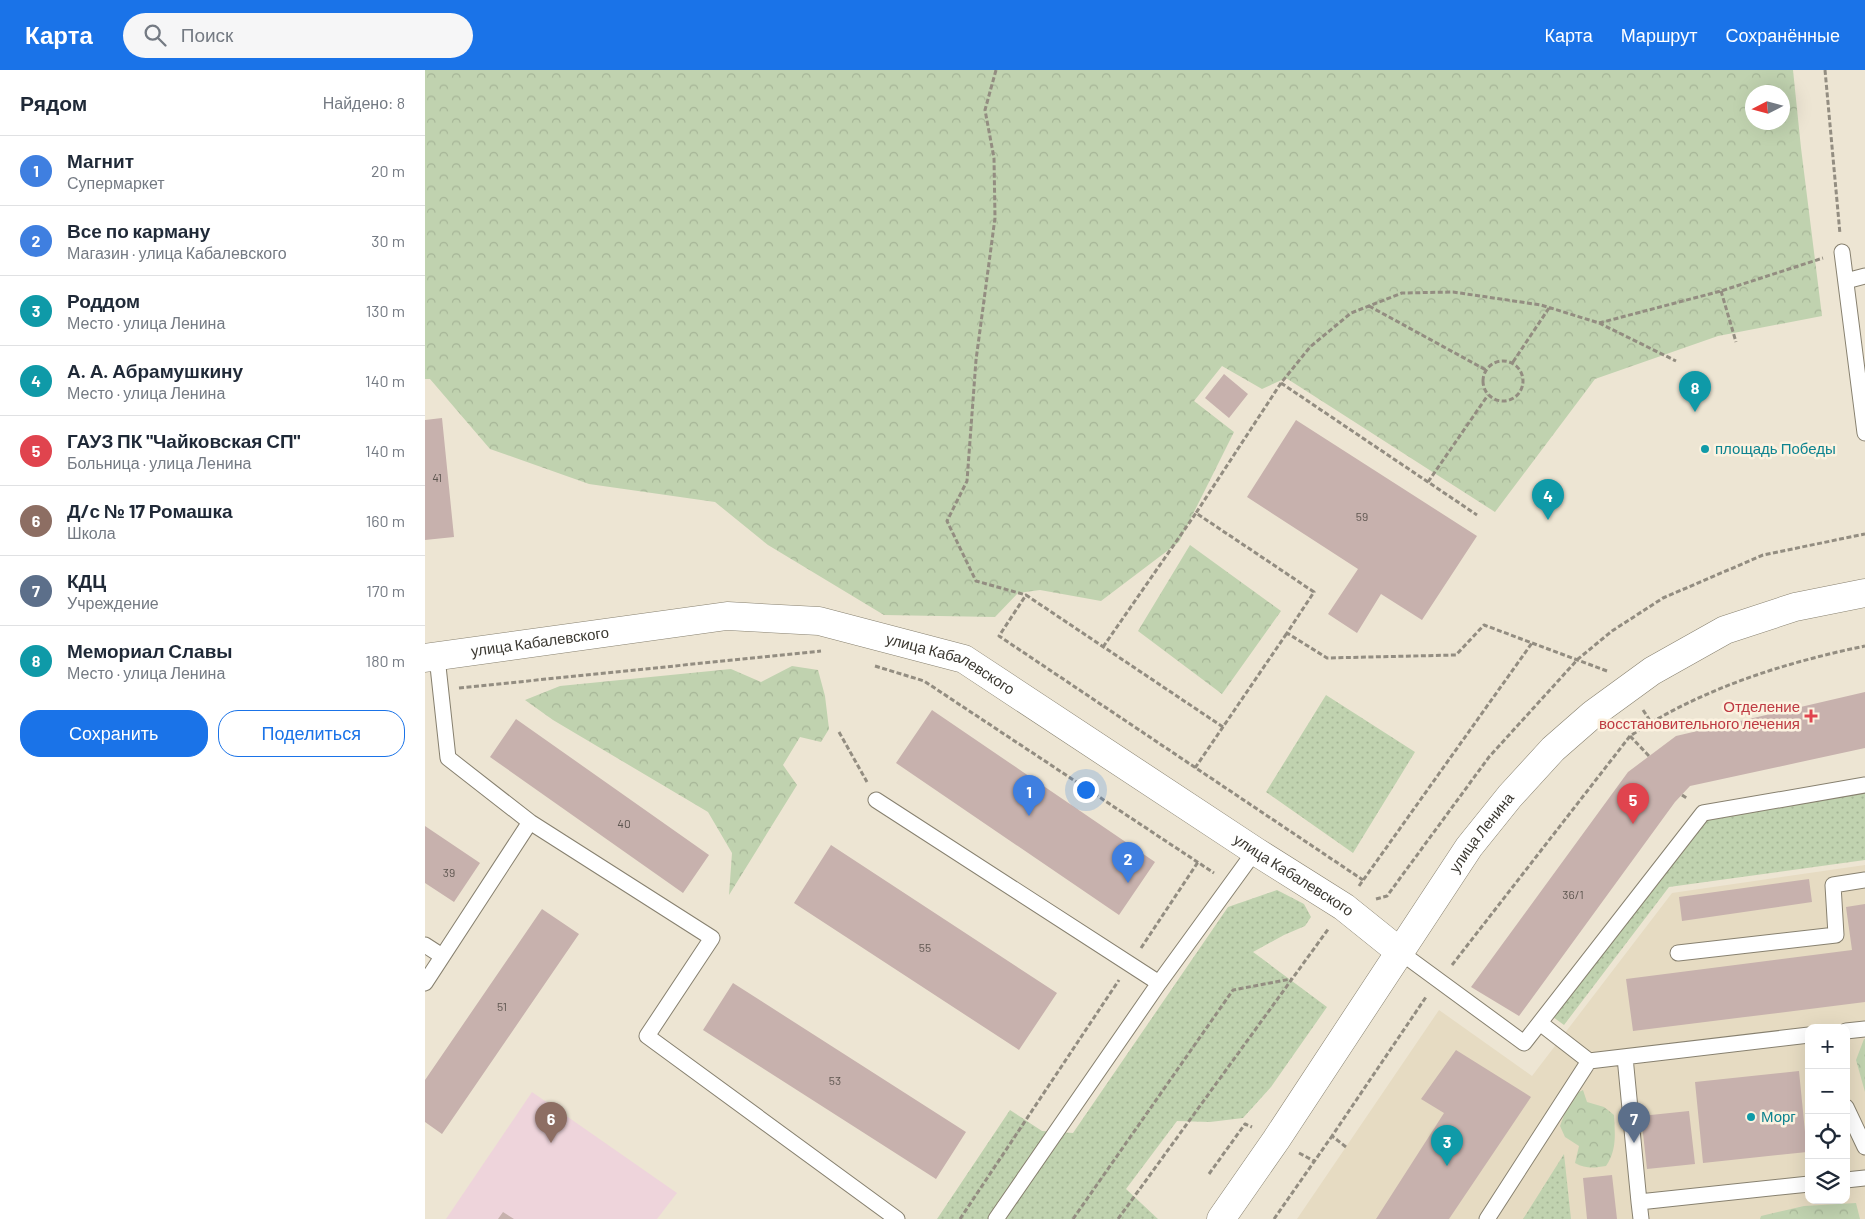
<!DOCTYPE html>
<html lang="ru">
<meta charset="utf-8">
<style>
body{margin:0;font-family:Barlow,sans-serif;background:#f6f6f7;color:#1f2937}
.controls{position:absolute;right:15px;bottom:15px;display:grid;overflow:hidden;border-radius:10px;box-shadow:0 5px 20px #0002}
.controls button{width:45px;height:45px;display:grid;place-items:center;padding:0;border:0;border-bottom:1px solid #e0e1e3;background:#fff;color:#1f2937;font:25px sans-serif}
.compass{position:absolute;left:1320px;top:15px;width:45px;height:45px;border-radius:50%;background:#fff;box-shadow:0 5px 20px #0002;rotate:264deg}
.you{position:absolute;left:660px;top:719px;width:18px;height:18px;margin:-12px;border:4px solid #fff;border-radius:50%;background:#1a73e8;box-shadow:0 0 0 8px #1a73e833}
.badge{display:grid;place-items:center;width:32px;height:32px;border-radius:50%;background:#1a73e8;color:#fff;font-size:16px;font-weight:700}
.pin{position:absolute;translate:-50% -41px;filter:drop-shadow(0 1px 2px #0008)}
.pin::after{content:'';position:absolute;top:26px;width:18px;height:15px;background:inherit;clip-path:polygon(0 0,100% 0,50% 100%)}
.list{margin:0;padding:0;list-style:none}
h2{display:flex;justify-content:space-between;align-items:center;height:65px;margin:0;padding:0 20px;font-size:21px}
h2 small{font-size:16px;font-weight:400;color:#747a83}
.list li{display:grid;grid-template-columns:32px 1fr auto;gap:15px;align-items:center;box-sizing:border-box;height:70px;padding:0 20px;border-top:1px solid #e0e1e3}
.list b{display:block;font-size:19px;white-space:nowrap}
.list p{margin:0;font-size:16px;white-space:nowrap;color:#747a83}
.list em{font-size:16px;font-style:normal;color:#747a83}
.actions{display:flex;gap:10px;padding:15px 20px}
.actions a{flex:1;padding:11px 0;border:1px solid #1a73e8;border-radius:20px;text-align:center;font-size:18px;color:#1a73e8}
.actions .main{background:#1a73e8;color:#fff}
.icon{flex:none;width:28px;height:28px;fill:none;stroke:currentColor;stroke-width:2;stroke-linecap:round;stroke-linejoin:round}
.map{position:relative;flex:none;width:1440px;height:1149px;overflow:hidden}
header{display:flex;align-items:center;gap:30px;box-sizing:border-box;height:70px;padding:0 25px;background:#1a73e8;color:#fff}
header strong{font-size:24px}
nav{display:flex;gap:28px;margin-inline-start:auto;font-size:18px}
.search{width:350px;height:45px;background:#f6f6f7;display:flex;align-items:center;gap:12px;box-sizing:border-box;padding:0 18px;border-radius:28px;color:#747a83;font-size:19px}
main{display:flex}
aside{flex:1;background:#fff}
.map>svg:first-child{display:block}
.education{fill:#eed4db}
.built{fill:#e6dbc2;fill-rule:evenodd}
.grass{fill:url(#grass-dots)}
.forest{fill:url(#forest-crowns);fill-rule:evenodd}
.building{fill:#c7b1ad}
.lines{fill:none;stroke-linecap:round;stroke-linejoin:round}
.lane-casing{stroke:#87806f;stroke-width:17}
.street-casing{stroke:#87806f;stroke-width:29}
.secondary-casing{stroke:#87806f;stroke-width:29}
.path{stroke:#938d81;stroke-width:3;stroke-dasharray:5 2.5;stroke-linecap:butt}
.lane{stroke:#fff;stroke-width:15}
.street{stroke:#fff;stroke-width:28}
.secondary{stroke:#fff;stroke-width:28}
.culture-dot{fill:#0f9aa8;stroke:#fbf2e0;stroke-width:2}
.health-dot{fill:#e0444e;stroke:#fbf2e0;stroke-width:2}
.labels{text-anchor:middle;stroke-width:5;stroke-linejoin:round;paint-order:stroke}
.number-label{font-size:12px;fill:#5e5650}
.culture-label{font-size:15px;fill:#0d838f;stroke:#fbf2e0;text-anchor:start}
.street-label{font-size:15px;fill:#3b3831;stroke:#fbf2e0}
.health-label{font-size:15px;fill:#be3a42;stroke:#fbf2e0;text-anchor:end}
</style>
<header>
<strong>Карта</strong>
<div class="search"><svg class="icon" aria-label="search" viewBox="0 0 24 24"><circle cx="10" cy="10" r="6"/><path d="M15 15l6 6"/></svg>Поиск</div>
<nav><a>Карта</a><a>Маршрут</a><a>Сохранённые</a></nav>
</header>
<main>
<aside>
<h2>Рядом<small>Найдено: 8</small></h2>
<ul class="list">
<li><span class="badge" style="background:#3f7fe0">1</span><div><b>Магнит</b><p>Супермаркет</p></div><em>20 m</em></li>
<li><span class="badge" style="background:#3f7fe0">2</span><div><b>Все по карману</b><p>Магазин · улица Кабалевского</p></div><em>30 m</em></li>
<li><span class="badge" style="background:#0f9aa8">3</span><div><b>Роддом</b><p>Место · улица Ленина</p></div><em>130 m</em></li>
<li><span class="badge" style="background:#0f9aa8">4</span><div><b>А. А. Абрамушкину</b><p>Место · улица Ленина</p></div><em>140 m</em></li>
<li><span class="badge" style="background:#e0444e">5</span><div><b>ГАУЗ ПК &quot;Чайковская СП&quot;</b><p>Больница · улица Ленина</p></div><em>140 m</em></li>
<li><span class="badge" style="background:#8d6e63">6</span><div><b>Д/с № 17 Ромашка</b><p>Школа</p></div><em>160 m</em></li>
<li><span class="badge" style="background:#5c6f8a">7</span><div><b>КДЦ</b><p>Учреждение</p></div><em>170 m</em></li>
<li><span class="badge" style="background:#0f9aa8">8</span><div><b>Мемориал Славы</b><p>Место · улица Ленина</p></div><em>180 m</em></li>
</ul>
<div class="actions"><a class="main">Сохранить</a><a>Поделиться</a></div>
</aside>
<div class="map">
<svg width="1440" height="1149" viewBox="0 0 1440 1149">
<defs>
<pattern id="grass-dots" width="8" height="8" patternUnits="userSpaceOnUse" patternTransform="scale(1.25)"><rect width="8" height="8" fill="#c0d2af"/><path d="M2 2h.1M6 6h.1" fill="none" stroke="#a6b597" stroke-width="1.8" stroke-linecap="round"/></pattern>
<pattern id="forest-crowns" width="20" height="18" patternUnits="userSpaceOnUse" patternTransform="scale(1.25)"><rect width="20" height="18" fill="#c0d2af"/><path d="M2 6a3 3 0 1 1 6 0M12 15a3 3 0 1 1 6 0" fill="none" stroke="#a6b597"/></pattern>
</defs>
<rect width="100%" height="100%" fill="#ede5d3"/>
<!-- education -->
<path class="education" d="M107,1022L252,1123L232,1149H21Z"/>
<!-- built -->
<path class="built" d="M1440,795V1149H872L1014,940L1107,1006L1247,823ZM1384,958H1421V1130H1384Z"/>
<!-- grass -->
<path class="grass" d="M901,625L990,682L928,783L841,722Z
M1440,722V790L1244,817L1139,955L1128,947L1284,748Z
M852,820L879,834L886,847L880,856L859,865L828,882L902,937L846,1017L818,1048L785,1052L752,1051L701,1119L733,1149H512L585,1040L617,1061L648,1063L803,837Z
M1139,1084L1146,1149H1098Z"/>
<!-- forest -->
<path class="forest" d="M0,0H1368L1376,78L1397,246L1293,266L1170,309L1070,442L861,308L837,319L797,296L769,331L809,362L754,472L676,531L615,520L593,523L570,547L459,545L343,475L290,432L164,414L65,379L5,309H0ZM1358,22V52H1328V22Z
M765,475L856,541L797,624L713,561Z
M367,596L393,600L400,626L404,659L396,672L375,667L358,695L372,715L304,825L307,783L283,742L128,650L100,630L135,616L306,599L336,612Z
M1439,969H1440V1022L1431,990Z
M1158,1020L1162,1032L1179,1037L1189,1045C1190,1064 1192,1080 1181,1096C1169,1098 1161,1099 1150,1093L1154,1076L1140,1067L1135,1056L1146,1026Z
M1431,1133L1435,1149H1335L1336,1146L1379,1136Z"/>
<!-- building -->
<path class="building" d="M799,304L823,324L804,348L780,328Z
M17,348L29,467L0,470V350Z
M871,350L1052,466L997,550L956,524L932,563L903,544L933,499L822,427Z
M1440,622V678L1265,716L1250,732L1094,946L1046,917L1203,702L1251,666Z
M507,640L730,792L694,845L471,693Z
M91,649L284,785L258,823L65,687Z
M0,756L55,793L29,832L0,813Z
M406,775L632,923L594,980L369,833Z
M1384,809L1387,832L1257,851L1254,827Z
M1440,834V932L1208,961L1201,909L1427,880L1421,837Z
M117,839L154,864L17,1064L0,1052V1010Z
M308,913L541,1062L511,1109L278,960Z
M1031,980L1106,1027L1024,1149H951L1019,1043L996,1029Z
M1374,1001L1382,1082L1278,1093L1270,1012Z
M1264,1041L1270,1094L1222,1099L1216,1046Z
M1187,1105L1192,1149H1162L1158,1108Z
M78,1142L89,1149H73Z"/>
<g class="lines">
<!-- lane casing -->
<g class="lane-casing">
<path id="lane" d="M1417,182L1440,363
M1421,211L1440,206
M12,587L23,688L105,752
M451,730L734,913L571,1149
M0,875L17,886
M975,882L1099,973L1278,743L1440,715
M1253,883L1411,865L1408,815L1440,810
M0,913L105,752L287,868L222,966L472,1149
M734,913L830,781
M1115,953L1164,991
M1421,961L1440,959
M1200,987L1214,1132
M1421,1037L1440,1077
M1421,1110L1440,1108
M1062,1149L1164,991L1384,965
M1216,1149L1214,1132L1384,1114"/>
</g>
<!-- street casing -->
<g class="street-casing">
<g id="street">
<path id="s1" d="M0,588L302,546L394,551L539,589L830,781L919,837L975,882"/>
</g>
</g>
<!-- secondary casing -->
<g class="secondary-casing">
<g id="secondary">
<path id="s2" d="M796,1149L851,1070L1044,777L1085,726L1128,679L1168,644L1227,601L1300,560L1370,537L1440,523"/>
</g>
</g>
<!-- path -->
<path class="path" d="M571,0L560,40L569,88L570,148L551,290L542,411L522,451L551,511L601,525
M1400,0L1415,164
M1296,221L1311,272
M944,236L1061,300
M1174,253L1296,221L1398,188
M1058 311a20 20 0 1 1 40 0a20 20 0 1 1-40 0Z
M1088,292L1124,238
M856,313L1052,445
M1003,412L1063,325
M678,577L771,443
M450,596L499,611L789,803
M1182,601L1059,555L1031,585L902,588L862,563L889,522L771,443L856,313L885,277L926,243L977,223L1028,222L1116,235L1174,253L1251,291
M34,618L396,581
M1218,640L1226,652
M798,657L601,525L574,566L938,810
M414,662L442,712
M1205,666L1224,686
M770,698L862,563
M1257,725L1263,729
M934,816L1107,573
M951,829L962,826L1064,687L1153,589L1187,561L1238,528L1338,485L1440,464
M716,878L773,792
M1027,895L1205,666C1275,619 1358,593 1440,576
M921,1077L907,1066L1001,927
M874,1083L889,1091
M784,1104L820,1054L827,1057
M535,1149L694,910
M648,1149L808,920L866,909
M693,1149L904,858
M849,1149L907,1066"/>
<!-- lane -->
<use href="#lane" class="lane"/>
<!-- street -->
<use href="#street" class="street"/>
<!-- secondary -->
<use href="#secondary" class="secondary"/>
</g>
<!-- markers -->
<g class="culture-dot">
<circle cx="1280" cy="379" r="5"/>
<circle cx="1326" cy="1047" r="5"/>
</g>
<path class="health-dot" d="M1383.5 638.5h5v5h5v5h-5v5h-5v-5h-5v-5h5z"/>
<g class="labels">
<!-- number labels -->
<g class="number-label">
<text x="12" y="412">41</text>
<text x="937" y="451">59</text>
<text x="199" y="758">40</text>
<text x="24" y="807">39</text>
<text x="1148" y="829">36/1</text>
<text x="500" y="882">55</text>
<text x="77" y="941">51</text>
<text x="410" y="1015">53</text>
</g>
<!-- culture labels -->
<g class="culture-label">
<text x="1290" y="384">площадь Победы</text>
<text x="1336" y="1052">Морг</text>
</g>
<!-- street labels -->
<g class="street-label">
<text dy="5" stroke="none"><textPath href="#s1" startOffset="116">улица Кабалевского</textPath></text>
<text dy="5" stroke="none"><textPath href="#s1" startOffset="536">улица Кабалевского</textPath></text>
<text dy="5" stroke="none"><textPath href="#s2" startOffset="466">улица Ленина</textPath></text>
<text dy="5" stroke="none"><textPath href="#s1" startOffset="941">улица Кабалевского</textPath></text>
</g>
<!-- health labels -->
<g class="health-label">
<text x="1375" y="642">Отделение<tspan x="1375" dy="17">восстановительного лечения</tspan></text>
</g>
</g>
</svg>
<div class="controls">
<button>+</button>
<button>−</button>
<button><svg class="icon" aria-label="locate" viewBox="0 0 24 24"><circle cx="12" cy="12" r="6"/><path d="M12 2v4M12 18v4M2 12h4M18 12h4"/></svg></button>
<button><svg class="icon" aria-label="layers" viewBox="0 0 24 24"><path d="M12 4l9 5-9 5-9-5zM3 14l9 5 9-5"/></svg></button>
</div>
<svg class="compass" viewBox="-18 -18 36 36"><path d="M0-13l5 13h-10z" fill="#e53935"/><path d="M0 13l5-13h-10z" fill="#747a83"/></svg>
<div class="you"></div>
<div class="pin badge" style="left:604px;top:746px;background:#3f7fe0">1</div>
<div class="pin badge" style="left:703px;top:813px;background:#3f7fe0">2</div>
<div class="pin badge" style="left:1022px;top:1096px;background:#0f9aa8">3</div>
<div class="pin badge" style="left:1123px;top:450px;background:#0f9aa8">4</div>
<div class="pin badge" style="left:1208px;top:754px;background:#e0444e">5</div>
<div class="pin badge" style="left:126px;top:1073px;background:#8d6e63">6</div>
<div class="pin badge" style="left:1209px;top:1073px;background:#5c6f8a">7</div>
<div class="pin badge" style="left:1270px;top:342px;background:#0f9aa8">8</div>
</div>
</main>
